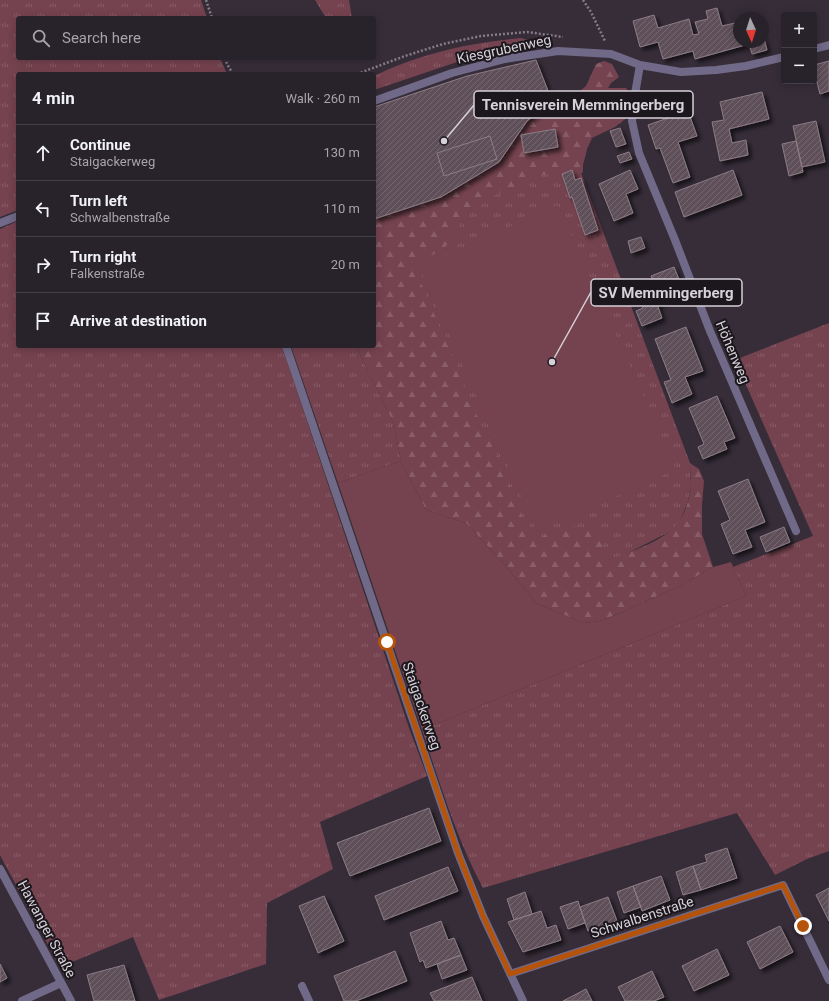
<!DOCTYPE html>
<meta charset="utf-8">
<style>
body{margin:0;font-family:Roboto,sans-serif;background:#302a33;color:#f1f3f6}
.controls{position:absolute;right:12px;top:12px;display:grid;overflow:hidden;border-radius:4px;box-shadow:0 2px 10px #0003}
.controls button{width:36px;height:36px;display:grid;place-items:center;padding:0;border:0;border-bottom:1px solid #443f47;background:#28222b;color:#f1f3f6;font:20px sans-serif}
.compass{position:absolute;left:733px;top:12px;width:36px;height:36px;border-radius:50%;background:#28222b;box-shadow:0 2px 10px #0003;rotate:176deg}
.stop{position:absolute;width:12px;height:12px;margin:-9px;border:3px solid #b45309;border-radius:50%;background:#fff}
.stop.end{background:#b45309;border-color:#fff;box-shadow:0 1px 4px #0008}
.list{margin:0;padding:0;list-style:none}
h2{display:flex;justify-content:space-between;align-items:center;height:52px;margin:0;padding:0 16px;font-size:17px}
h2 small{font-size:13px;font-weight:400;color:#a5a4a9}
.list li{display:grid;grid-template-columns:26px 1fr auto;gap:12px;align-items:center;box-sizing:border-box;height:56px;padding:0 16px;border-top:1px solid #443f47}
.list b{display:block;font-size:15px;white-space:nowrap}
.list p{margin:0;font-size:13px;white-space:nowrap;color:#a5a4a9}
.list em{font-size:13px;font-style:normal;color:#a5a4a9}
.icon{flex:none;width:22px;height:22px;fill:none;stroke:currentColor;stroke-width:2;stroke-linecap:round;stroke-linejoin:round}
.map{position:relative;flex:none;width:829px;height:1001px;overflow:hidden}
.search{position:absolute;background:#28222b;box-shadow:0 2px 10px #0003;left:16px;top:16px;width:360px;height:44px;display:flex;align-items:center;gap:10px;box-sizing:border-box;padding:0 14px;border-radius:4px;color:#a5a4a9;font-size:15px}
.panel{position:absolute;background:#28222b;box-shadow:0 2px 10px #0003;left:16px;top:72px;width:360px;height:276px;border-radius:4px}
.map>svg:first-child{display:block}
.grass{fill:url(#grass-tufts)}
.forest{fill:url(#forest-firs)}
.garden{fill:#75434f}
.building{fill:url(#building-hatch);stroke:#8c7c86;filter:url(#shadow)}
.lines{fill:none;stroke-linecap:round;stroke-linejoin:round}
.path{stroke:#847d87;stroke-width:2.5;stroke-dasharray:2 2;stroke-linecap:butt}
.street{stroke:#706a88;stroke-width:8}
.route{stroke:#b45309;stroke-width:5}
.labels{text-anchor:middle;stroke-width:4;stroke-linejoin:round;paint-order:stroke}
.street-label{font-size:14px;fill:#d6d0d8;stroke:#1b171c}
.leader{fill:none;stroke:#d6d0d8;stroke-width:1.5}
.callout-dot{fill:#d6d0d8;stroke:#1b171c;stroke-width:1.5}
.callout{fill:#1b171c;stroke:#d6d0d8;stroke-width:1.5}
.callout-label{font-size:15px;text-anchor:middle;font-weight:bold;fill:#d6d0d8}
</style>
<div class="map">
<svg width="829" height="1001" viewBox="0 0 829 1001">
<defs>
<pattern id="grass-tufts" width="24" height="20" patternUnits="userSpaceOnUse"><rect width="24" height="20" fill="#75434f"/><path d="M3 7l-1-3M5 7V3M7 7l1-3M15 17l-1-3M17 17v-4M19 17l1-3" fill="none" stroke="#885d68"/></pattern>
<pattern id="forest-firs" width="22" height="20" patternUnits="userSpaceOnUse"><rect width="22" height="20" fill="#75434f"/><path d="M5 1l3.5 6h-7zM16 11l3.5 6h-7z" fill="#885d68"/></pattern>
<pattern id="building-hatch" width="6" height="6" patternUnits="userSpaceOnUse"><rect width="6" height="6" fill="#5f5059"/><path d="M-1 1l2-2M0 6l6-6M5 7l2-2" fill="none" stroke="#756870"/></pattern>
<filter id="shadow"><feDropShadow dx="3.5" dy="3.5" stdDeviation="2" flood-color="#0009"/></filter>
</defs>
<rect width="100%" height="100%" fill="#362d39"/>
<!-- grass -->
<path class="grass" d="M0,0H201L207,18H18V58H220L227,74H18V210L0,217Z
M315,0H349L352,18H326Z
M521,38L528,40L531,46L466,59L374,90V76C421,53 469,43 521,38Z
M552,101L572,149L690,463L691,486L688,501L680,521L671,531L628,553L609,560L589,563L523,533L409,260L527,121Z
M18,221V346H282L409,728L427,776L320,822L333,869L267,903L266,964L159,1000L133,937L60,967L0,855V229Z
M829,323V851L807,859L775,875L737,813L483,888C456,838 440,783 422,730L746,596L733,567L813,536L735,360Z
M291,346H356L394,424L401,461L338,483Z"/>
<!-- forest -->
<path class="forest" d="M604,61L612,64L619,77L611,83L608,88H626L631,96L629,116L615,127L592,138L587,149L583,165V172L577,177L574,169L570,168L551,174L538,176L472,205L446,246L416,266V271L479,420L500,460L527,529L539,538L564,526L581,527L602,537L603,553L609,560C629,552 653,545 670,531C683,522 690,500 691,484C691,477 690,470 690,463L699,469L704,481L702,505V534L713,567L682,585L613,616L600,621L583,623L536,603L504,564L466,523L426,510L401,461L394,424L356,346H374V219L441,197L427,154L524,113L559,100L574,96L586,86L596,64Z"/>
<!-- garden -->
<path class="garden" d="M558,205L676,469L537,532L419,267Z
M401,461L426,510L466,523L504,564L536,603L583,623L600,621L613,616L682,585L713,567L731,562L746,596L422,730L338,483Z"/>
<!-- building -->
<path class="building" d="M717,8L722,26L739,22V42H763V35L767,50L752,54L749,44L695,59L693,51L663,59L658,42L640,47L633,21L654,15L658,28L689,19L693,35L699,34L695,22L708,19L706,11Z
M536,60L552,101L527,121L499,162L441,197L374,219V107L467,76Z
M829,61V91L820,94L814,71V65Z
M762,92L769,119L729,129L732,143L746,140L748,155L720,161L712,122L724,120L720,102Z
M688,111L697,136L678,142L690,177L673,183L660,148L656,149L648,125Z
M816,121L825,162L802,167L793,126Z
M620,128L626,144L616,147L610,131Z
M555,129L558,147L524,153L521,135Z
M490,136L497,159L444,176L437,153Z
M796,141L803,172L789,176L782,144Z
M629,152L632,159L620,163L617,156Z
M572,170L575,180L581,178L598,230L585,235L572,197L570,198L562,174Z
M630,170L638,189L626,194L633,213L614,221L599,184Z
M733,170L742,195L684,217L675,192Z
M641,237L645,248L631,253L628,241Z
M674,267L681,284L667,289L671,299L657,304L662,318L642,326L636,311L643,308L635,290L654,283L651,276Z
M686,327L703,371L685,377L692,394L672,403L664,382L671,380L655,339Z
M717,396L735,438L724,442L727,449L703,459L698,447L704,444L689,408Z
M748,479L765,522L745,530L752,547L733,554L721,524L730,520L718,491Z
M784,527L790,542L766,552L760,537Z
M429,808L441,841L350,876L337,843Z
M727,848L737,878L701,890L693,866L707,862L705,855Z
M693,866L701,890L683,895L676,872Z
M448,867L458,891L384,920L375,896Z
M661,876L670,900L642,911L633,886Z
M633,886L641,907L624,913L617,892Z
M829,888V921L816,895Z
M525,892L532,914L514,920L507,899Z
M324,896L344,941L318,953L299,906Z
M608,897L617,921L588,931L580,907Z
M578,901L585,923L568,929L560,907Z
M541,911L547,928L556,925L561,940L523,952L508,922Z
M441,921L448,940L454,938L461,955L426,968L423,960L420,962L410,933Z
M780,926L793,952L760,969L747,942Z
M717,949L729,975L694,991L682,966Z
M395,951L407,981L356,1001H344L334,976Z
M461,955L467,970L442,979L437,964Z
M0,964L7,978L0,982Z
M124,965L135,1001H94L87,975Z
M652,971L664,997L654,1001H625L618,987Z
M472,977L482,1001H434L430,993Z
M586,989L592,1001H563Z"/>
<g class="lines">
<!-- path -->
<path class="path" d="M206,0L212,18
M583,0L591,12L605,41
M225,58L227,64L233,74
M357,74L405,56L443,44L481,36L527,32L563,37"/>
<!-- street -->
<path class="street" d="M814,49L829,45
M640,65L635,94L632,121L639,153L675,240L710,331L796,531
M374,101L452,73L505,59L558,51L611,54L640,65L681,72L716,70L746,66L784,57
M0,223L18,216
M286,346L458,853L483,916L523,1001
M0,869L71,1001
M510,974L783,885L829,980
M302,986L309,1001
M22,1001L61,983"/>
</g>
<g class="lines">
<!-- route -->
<path class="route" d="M387,642L458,853L483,916L510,974L783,885L803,926"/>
</g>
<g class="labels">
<!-- street labels -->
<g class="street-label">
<text transform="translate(504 49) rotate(-12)" y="5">Kiesgrubenweg</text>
<text transform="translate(733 352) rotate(67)" y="5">Höhenweg</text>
<text transform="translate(422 706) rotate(71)" y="5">Staigackerweg</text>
<text transform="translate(642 917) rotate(-18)" y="5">Schwalbenstraße</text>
<text transform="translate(47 929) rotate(62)" y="5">Hawanger Straße</text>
</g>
</g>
<!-- callouts -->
<path class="leader" d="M444 141L474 105M552 362L591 292"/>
<g class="callout-dot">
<circle cx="444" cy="141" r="4"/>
<circle cx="552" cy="362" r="4"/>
</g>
<g class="callout">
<rect x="474" y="91" width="219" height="27" rx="4"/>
<rect x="591" y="279" width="151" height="27" rx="4"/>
</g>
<g class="callout-label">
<text x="583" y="110">Tennisverein Memmingerberg</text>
<text x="666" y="298">SV Memmingerberg</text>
</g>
</svg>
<div class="controls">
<button>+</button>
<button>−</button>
</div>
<svg class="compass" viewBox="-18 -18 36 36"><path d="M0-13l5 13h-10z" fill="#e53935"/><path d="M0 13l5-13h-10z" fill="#a5a4a9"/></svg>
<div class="stop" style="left:387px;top:642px"></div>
<div class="stop end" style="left:803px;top:926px"></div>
<div class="search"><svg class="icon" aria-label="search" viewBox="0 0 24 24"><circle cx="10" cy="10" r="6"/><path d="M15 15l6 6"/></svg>Search here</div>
<section class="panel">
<h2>4 min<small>Walk · 260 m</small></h2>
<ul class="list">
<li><svg class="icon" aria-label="ahead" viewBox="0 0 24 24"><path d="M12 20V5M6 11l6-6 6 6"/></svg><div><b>Continue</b><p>Staigackerweg</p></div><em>130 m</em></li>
<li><svg class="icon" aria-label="left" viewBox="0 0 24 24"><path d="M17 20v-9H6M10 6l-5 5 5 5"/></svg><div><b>Turn left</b><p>Schwalbenstraße</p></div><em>110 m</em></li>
<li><svg class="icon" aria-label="right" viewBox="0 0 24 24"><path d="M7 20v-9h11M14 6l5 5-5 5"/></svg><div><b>Turn right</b><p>Falkenstraße</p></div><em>20 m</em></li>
<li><svg class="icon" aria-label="arrive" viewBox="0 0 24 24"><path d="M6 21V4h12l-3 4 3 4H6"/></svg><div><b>Arrive at destination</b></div></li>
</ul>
</section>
</div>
